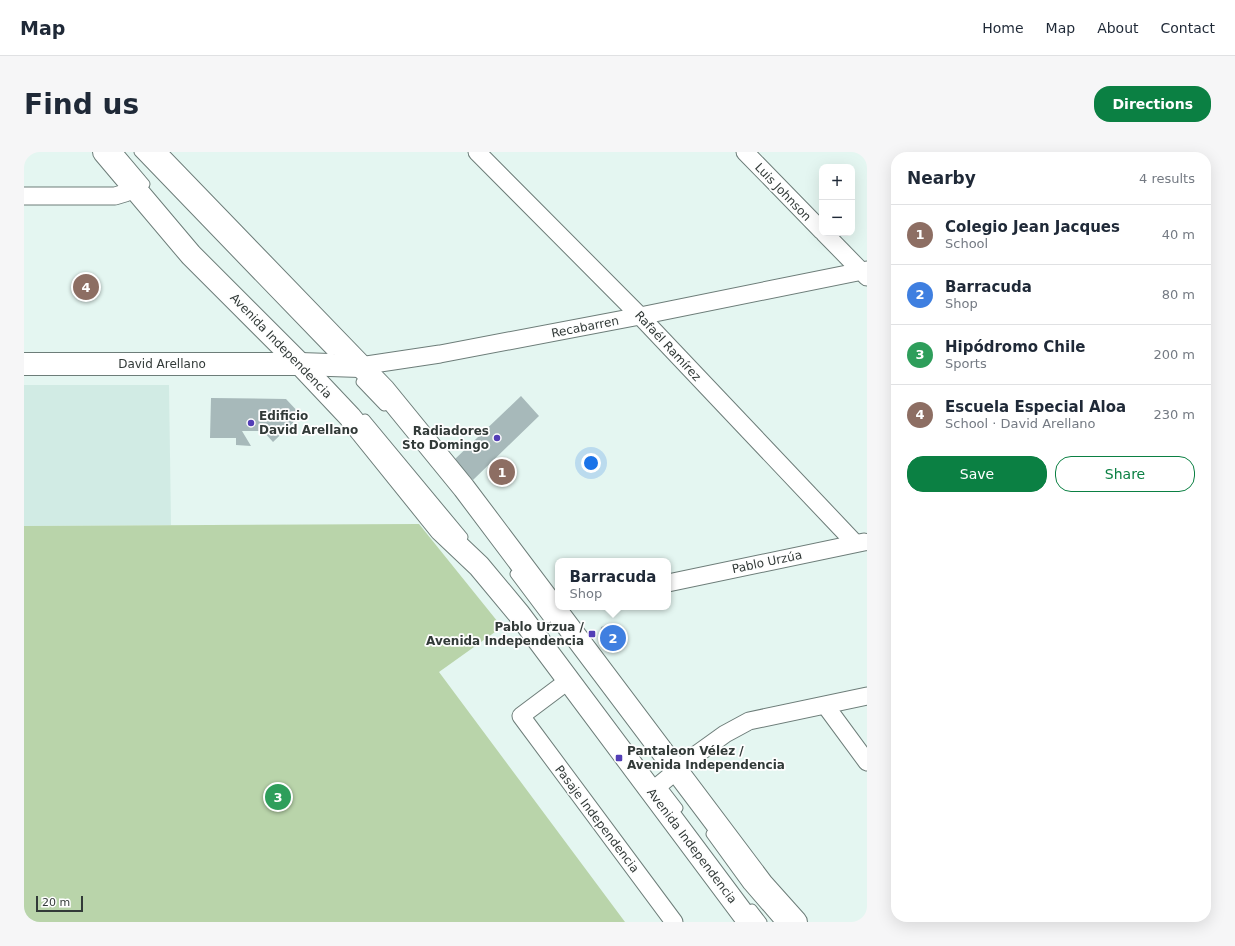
<!DOCTYPE html>
<meta charset="utf-8">
<style>
body{margin:0;font-family:"DejaVu Sans",sans-serif;background:#f6f6f7;color:#1f2937}
.controls{position:absolute;right:12px;top:12px;display:grid;overflow:hidden;border-radius:8px;box-shadow:0 4px 16px #0002}
.controls button{width:36px;height:36px;display:grid;place-items:center;padding:0;border:0;border-bottom:1px solid #e0e1e3;background:#fff;color:#1f2937;font:20px sans-serif}
.scale{position:absolute;left:12px;bottom:10px;width:47px;box-sizing:border-box;padding-left:4px;border:2px solid #323a38;border-top:0;font-size:11px;line-height:14px;white-space:nowrap;color:#323a38;-webkit-text-stroke:3px #fefefe;paint-order:stroke}
.you{position:absolute;left:567px;top:311px;width:14px;height:14px;margin:-10px;border:3px solid #fff;border-radius:50%;background:#1a73e8;box-shadow:0 0 0 6px #1a73e833}
.badge{display:grid;place-items:center;width:26px;height:26px;border-radius:50%;background:#0b8043;color:#fff;font-size:13px;font-weight:700}
.pin{position:absolute;translate:-50% -50%;border:2px solid #fff;box-shadow:0 1px 4px #0006}
.popup{position:absolute;left:531px;top:406px;width:116px;height:52px;box-sizing:border-box;display:grid;place-content:center;border-radius:8px;background:#fff;filter:drop-shadow(0 1px 3px #0005);font-size:13px;white-space:nowrap;color:#747a83}
.popup b{font-size:15px;color:#1f2937}
.popup::after{content:'';position:absolute;left:50%;top:100%;margin-left:-8px;border:8px solid transparent;border-top-color:#fff}
.list{margin:0;padding:0;list-style:none}
h2{display:flex;justify-content:space-between;align-items:center;height:52px;margin:0;padding:0 16px;font-size:17px}
h2 small{font-size:13px;font-weight:400;color:#747a83}
.list li{display:grid;grid-template-columns:26px 1fr auto;gap:12px;align-items:center;box-sizing:border-box;height:60px;padding:0 16px;border-top:1px solid #e0e1e3}
.list b{display:block;font-size:15px;white-space:nowrap}
.list p{margin:0;font-size:13px;white-space:nowrap;color:#747a83}
.list em{font-size:13px;font-style:normal;color:#747a83}
.actions{display:flex;gap:8px;padding:12px 16px}
.actions a{flex:1;padding:9px 0;border:1px solid #0b8043;border-radius:16px;text-align:center;font-size:14px;color:#0b8043}
.actions .main{background:#0b8043;color:#fff}
.map{position:relative;flex:none;width:843px;height:770px;overflow:hidden;border-radius:16px}
header{display:flex;align-items:center;gap:24px;box-sizing:border-box;height:56px;padding:0 20px;background:#fff;border-bottom:1px solid #e0e1e3}
header strong{font-size:19px}
nav{display:flex;gap:22px;margin-inline-start:auto;font-size:14px}
.intro{display:flex;align-items:center;justify-content:space-between;box-sizing:border-box;height:96px;padding:0 24px}
h1{margin:0;font-size:28px}
.button{padding:10px 18px;border-radius:16px;background:#0b8043;color:#fff;font-size:14px;font-weight:700}
main{display:flex;gap:24px;padding:0 24px}
aside{flex:1;background:#fff;border-radius:16px;box-shadow:0 4px 16px #0002}
.map>svg:first-child{display:block}
.built{fill:#d1ebe4}
.green{fill:#b9d4aa}
.building{fill:#a7b9ba}
.lines{fill:none;stroke-linecap:round;stroke-linejoin:round}
.lane-casing{stroke:#6d7d79;stroke-width:11}
.street-casing{stroke:#6d7d79;stroke-width:19}
.secondary-casing{stroke:#6d7d79;stroke-width:24}
.primary-casing{stroke:#6d7d79;stroke-width:24}
.lane{stroke:#fff;stroke-width:9}
.street{stroke:#fff;stroke-width:17}
.secondary{stroke:#fff;stroke-width:22}
.primary{stroke:#fff;stroke-width:22}
.poi-dot{fill:#533eb6;stroke:#fefefe;stroke-width:1.5}
.labels{text-anchor:middle;stroke-width:3.5;stroke-linejoin:round;paint-order:stroke}
.street-label{font-size:12px;fill:#323a38;stroke:#fefefe}
.poi-label{font-size:12px;font-weight:bold;fill:#323a38;stroke:#fefefe;text-anchor:start}
</style>
<header>
<strong>Map</strong>
<nav><a>Home</a><a>Map</a><a>About</a><a>Contact</a></nav>
</header>
<div class="intro"><h1>Find us</h1><a class="button">Directions</a></div>
<main>
<div class="map">
<svg width="843" height="770" viewBox="0 0 843 770">
<rect width="100%" height="100%" fill="#e4f6f1"/>
<!-- built -->
<path class="built" d="M0,233H145L147,373L0,374Z"/>
<!-- green -->
<path class="green" d="M395,372L478,475L415,520L601,770H0V374Z"/>
<!-- building -->
<path class="building" d="M497,244L515,264L449,328L430,308Z
M187,246L262,247L277,263L249,290L239,279H218L227,294L212,293V286H186Z
M588,471L601,491L588,499L576,482L577,475Z"/>
<g class="lines">
<!-- lane casing -->
<g class="lane-casing">
<path id="lane" d="M94,0L121,32
M115,0L307,199
M337,230L360,254
M341,267L439,385
M491,422L524,466
M634,630L654,656
M687,682L724,733L756,770
M728,757L738,770"/>
</g>
<!-- street casing -->
<g class="street-casing">
<path id="street" d="M453,0L616,164L831,391
M721,0L798,79
M0,44H91L101,41L111,37
M800,81L843,125
M336,214L416,202L616,164L843,118
M644,431L840,390
M545,528L497,564L650,770
M801,553L843,610
M628,639L669,605L701,582L725,569L843,544"/>
</g>
<!-- secondary casing -->
<g class="secondary-casing">
<path id="secondary" d="M0,212H276L336,214"/>
</g>
<!-- primary casing -->
<g class="primary-casing">
<path id="primary" d="M80,0L167,103L276,212L326,265L417,378L455,414L495,462L725,770
M130,0L360,238L440,336L738,732L772,770"/>
</g>
<!-- lane -->
<use href="#lane" class="lane"/>
<!-- street -->
<use href="#street" class="street"/>
<!-- secondary -->
<use href="#secondary" class="secondary"/>
<!-- primary -->
<use href="#primary" class="primary"/>
</g>
<!-- markers -->
<g class="poi-dot">
<circle cx="227" cy="271" r="4"/>
<circle cx="473" cy="286" r="4"/>
<rect x="564" y="478" width="8" height="8" rx="2"/>
<rect x="591" y="602" width="8" height="8" rx="2"/>
</g>
<g class="labels">
<!-- street labels -->
<g class="street-label">
<text transform="translate(759 40) rotate(46)" y="4">Luis Johnson</text>
<text transform="translate(561 175) rotate(-11)" y="4">Recabarren</text>
<text transform="translate(257 194) rotate(46)" y="4">Avenida Independencia</text>
<text transform="translate(644 194) rotate(47)" y="4">Rafaél Ramírez</text>
<text x="138" y="216">David Arellano</text>
<text transform="translate(743 410) rotate(-12)" y="4">Pablo Urzúa</text>
<text transform="translate(573 667) rotate(53)" y="4">Pasaje Independencia</text>
<text transform="translate(668 694) rotate(53)" y="4">Avenida Independencia</text>
</g>
<!-- poi labels -->
<g class="poi-label">
<text x="235" y="268">Edificio<tspan x="235" dy="14">David Arellano</tspan></text>
<text x="465" y="283" text-anchor="end">Radiadores<tspan x="465" dy="14">Sto Domingo</tspan></text>
<text x="560" y="479" text-anchor="end">Pablo Urzua /<tspan x="560" dy="14">Avenida Independencia</tspan></text>
<text x="603" y="603">Pantaleon Vélez /<tspan x="603" dy="14">Avenida Independencia</tspan></text>
</g>
</g>
</svg>
<div class="controls">
<button>+</button>
<button>−</button>
</div>
<div class="scale">20 m</div>
<div class="you"></div>
<div class="pin badge" style="left:478px;top:320px;background:#8d6e63">1</div>
<div class="pin badge" style="left:589px;top:486px;background:#3f7fe0">2</div>
<div class="popup"><b>Barracuda</b>Shop</div>
<div class="pin badge" style="left:254px;top:645px;background:#2e9e5b">3</div>
<div class="pin badge" style="left:62px;top:135px;background:#8d6e63">4</div>
</div>
<aside>
<h2>Nearby<small>4 results</small></h2>
<ul class="list">
<li><span class="badge" style="background:#8d6e63">1</span><div><b>Colegio Jean Jacques</b><p>School</p></div><em>40 m</em></li>
<li><span class="badge" style="background:#3f7fe0">2</span><div><b>Barracuda</b><p>Shop</p></div><em>80 m</em></li>
<li><span class="badge" style="background:#2e9e5b">3</span><div><b>Hipódromo Chile</b><p>Sports</p></div><em>200 m</em></li>
<li><span class="badge" style="background:#8d6e63">4</span><div><b>Escuela Especial Aloa</b><p>School · David Arellano</p></div><em>230 m</em></li>
</ul>
<div class="actions"><a class="main">Save</a><a>Share</a></div>
</aside>
</main>
